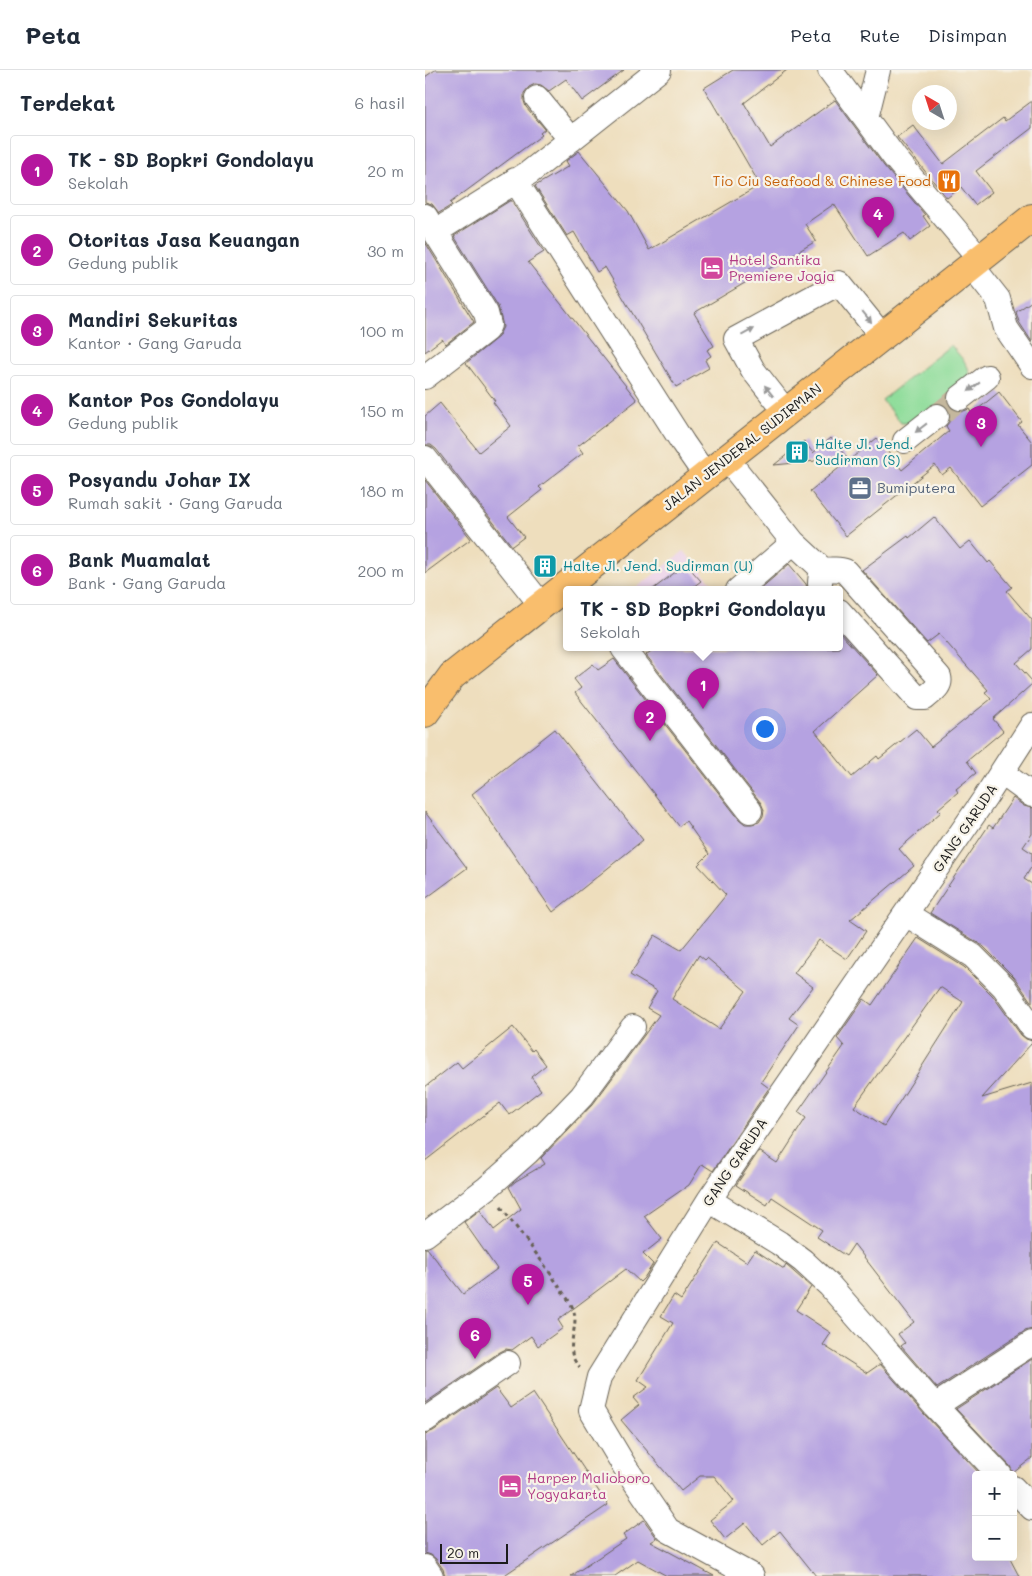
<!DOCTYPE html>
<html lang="id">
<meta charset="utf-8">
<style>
body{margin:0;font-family:Mali,sans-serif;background:#f2f2f3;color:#1f2937}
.controls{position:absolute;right:15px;bottom:15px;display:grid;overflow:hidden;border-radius:5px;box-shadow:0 5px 20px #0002}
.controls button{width:45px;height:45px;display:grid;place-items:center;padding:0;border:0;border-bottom:1px solid #e0e1e3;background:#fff;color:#1f2937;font:25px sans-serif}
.compass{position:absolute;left:487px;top:15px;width:45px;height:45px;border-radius:50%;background:#fff;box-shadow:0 5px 20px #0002;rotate:321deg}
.scale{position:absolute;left:15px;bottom:12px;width:68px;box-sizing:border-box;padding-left:5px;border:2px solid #1c1c1c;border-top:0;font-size:14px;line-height:18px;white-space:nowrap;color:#1c1c1c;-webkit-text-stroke:4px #f7f3e8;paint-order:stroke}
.you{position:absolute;left:339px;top:658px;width:18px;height:18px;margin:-12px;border:4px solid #fff;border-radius:50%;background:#1a73e8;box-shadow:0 0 0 8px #1a73e833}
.badge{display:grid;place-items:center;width:32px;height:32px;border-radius:50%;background:#b5179e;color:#fff;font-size:16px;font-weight:700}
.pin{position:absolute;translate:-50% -41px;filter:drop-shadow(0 1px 2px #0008)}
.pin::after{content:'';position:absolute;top:26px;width:18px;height:15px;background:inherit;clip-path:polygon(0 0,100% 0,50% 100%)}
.popup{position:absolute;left:138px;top:516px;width:280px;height:65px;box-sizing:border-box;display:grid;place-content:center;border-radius:5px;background:#fff;filter:drop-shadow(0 1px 4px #0005);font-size:16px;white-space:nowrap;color:#747a83}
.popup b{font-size:19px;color:#1f2937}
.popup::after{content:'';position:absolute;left:50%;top:100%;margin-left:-10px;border:10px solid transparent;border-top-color:#fff}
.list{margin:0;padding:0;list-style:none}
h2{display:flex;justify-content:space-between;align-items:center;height:65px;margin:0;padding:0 20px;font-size:21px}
h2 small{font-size:16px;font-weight:400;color:#747a83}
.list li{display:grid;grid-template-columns:32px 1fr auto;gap:15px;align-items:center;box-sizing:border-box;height:70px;margin:0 10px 10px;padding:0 10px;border:1px solid #e0e1e3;border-radius:5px}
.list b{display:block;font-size:19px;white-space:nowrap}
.list p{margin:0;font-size:16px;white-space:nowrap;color:#747a83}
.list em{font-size:16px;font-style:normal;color:#747a83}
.map{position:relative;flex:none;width:607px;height:1506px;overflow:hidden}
header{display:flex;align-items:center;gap:30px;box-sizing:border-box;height:70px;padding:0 25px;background:#fff;border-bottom:1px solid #e0e1e3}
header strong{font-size:24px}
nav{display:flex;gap:28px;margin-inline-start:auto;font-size:18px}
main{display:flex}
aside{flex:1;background:#fff}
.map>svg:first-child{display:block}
.built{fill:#ecd1ea}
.green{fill:#90dd9b;stroke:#567c5c}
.building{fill:#b5a2e1;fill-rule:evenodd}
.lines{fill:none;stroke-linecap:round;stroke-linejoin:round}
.minor-tunnel{stroke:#c4b79d;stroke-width:24;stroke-dasharray:24 12;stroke-linecap:butt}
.minor-casing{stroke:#666054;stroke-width:26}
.major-casing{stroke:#666054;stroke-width:30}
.path{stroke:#666054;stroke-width:3;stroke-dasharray:4 4;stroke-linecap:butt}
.minor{stroke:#fff;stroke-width:24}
.major{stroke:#f9be6d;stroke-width:28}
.oneway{fill:#999}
.labels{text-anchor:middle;stroke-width:4.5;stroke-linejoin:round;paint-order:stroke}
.food-label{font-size:14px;fill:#c56008;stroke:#f7f3e8;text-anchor:end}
.hotel-label{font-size:14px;fill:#b23c85;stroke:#f7f3e8;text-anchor:start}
.culture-label{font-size:14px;fill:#0d838f;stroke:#f7f3e8;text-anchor:start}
.street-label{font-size:14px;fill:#1c1c1c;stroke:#f7f3e8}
.service-label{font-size:14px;fill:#4e5e75;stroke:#f7f3e8;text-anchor:start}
</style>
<header>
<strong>Peta</strong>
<nav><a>Peta</a><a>Rute</a><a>Disimpan</a></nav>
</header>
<main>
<aside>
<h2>Terdekat<small>6 hasil</small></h2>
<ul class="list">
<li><span class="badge">1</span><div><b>TK - SD Bopkri Gondolayu</b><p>Sekolah</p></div><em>20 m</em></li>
<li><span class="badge">2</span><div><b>Otoritas Jasa Keuangan</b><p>Gedung publik</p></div><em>30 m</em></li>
<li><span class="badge">3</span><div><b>Mandiri Sekuritas</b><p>Kantor · Gang Garuda</p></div><em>100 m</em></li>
<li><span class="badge">4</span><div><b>Kantor Pos Gondolayu</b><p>Gedung publik</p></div><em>150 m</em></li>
<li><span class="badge">5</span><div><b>Posyandu Johar IX</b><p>Rumah sakit · Gang Garuda</p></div><em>180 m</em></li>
<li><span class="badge">6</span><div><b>Bank Muamalat</b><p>Bank · Gang Garuda</p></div><em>200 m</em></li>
</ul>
</aside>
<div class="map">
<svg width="607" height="1506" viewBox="0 0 607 1506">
<rect width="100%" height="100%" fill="#f7f3e8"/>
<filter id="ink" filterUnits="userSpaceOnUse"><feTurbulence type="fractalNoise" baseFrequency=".02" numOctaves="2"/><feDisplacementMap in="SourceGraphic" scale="10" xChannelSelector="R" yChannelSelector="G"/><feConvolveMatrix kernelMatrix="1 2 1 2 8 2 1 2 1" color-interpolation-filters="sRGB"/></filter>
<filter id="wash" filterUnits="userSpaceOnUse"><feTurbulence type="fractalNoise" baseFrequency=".0096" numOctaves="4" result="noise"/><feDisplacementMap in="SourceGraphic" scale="20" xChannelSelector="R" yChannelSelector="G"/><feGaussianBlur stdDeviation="1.12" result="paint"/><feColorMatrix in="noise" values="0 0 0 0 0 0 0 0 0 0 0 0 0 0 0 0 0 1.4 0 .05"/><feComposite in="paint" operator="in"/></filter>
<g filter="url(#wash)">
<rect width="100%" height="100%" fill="#eedebd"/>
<!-- built -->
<path class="built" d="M259,481L293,520H209Z"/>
<!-- green -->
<path class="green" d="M526,275C536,289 549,296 543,315L493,353H476L457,330Z"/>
<g id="blocks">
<!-- building -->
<path class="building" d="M10,0H199L157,31L141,9L124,21L116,15L110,14L104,17L99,23V31L101,37L120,59L115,63L117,65L25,133L27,135L14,143L7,134L0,132V7Z
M308,0H362L319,33L345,77L410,30L459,96L500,145L498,146L505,156L485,171L479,163L443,186L409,134L380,154L391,171L269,243L289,276L282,280L286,286L280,290L284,298L251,317L180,197L172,202L149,162L142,166L110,116L144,96L141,91L154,81L203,141L224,180L335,115L279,18Z
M607,31V58L551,101L567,122L550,135L536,117L522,128L472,67L488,55L518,94L578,48L580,51Z
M86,130L119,182L103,192L212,330L153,376L158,383L114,417L117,420L83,447L99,467L87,476L11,379L6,375H0V346L15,333L54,382L86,356L68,332L70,331L41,293L73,267L78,257L77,252L73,236L29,166Z
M0,172L49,252L21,274L17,269L0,282Z
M607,231V272L594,252L591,242Z
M574,322L597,352L593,355L607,372V395L555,436L526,398L517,405L510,395L421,466L385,421L452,368L477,400L524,361L521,356L525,351V344L522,337L515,333L522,327L524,336L529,340L536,342L544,339L547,344Z
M406,368L422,388L349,395L379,371L388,383Z
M0,410L46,469L0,503Z
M509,447L535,479L545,471L563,493L565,491L587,517L582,521L607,550V579L591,593L607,611V614L568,649L578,661L542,691L551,703L531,719L533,722L513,739L516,742L474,779L489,796L425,850L441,861L422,889L394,870L369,903L388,917L364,948L374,955L336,1012L344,1018L288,1101L277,1094L264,1115L219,1146L237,1169L218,1184L228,1194L219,1208L215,1212L201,1199L133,1250L138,1258L113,1276L106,1266L87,1280L81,1279L75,1282L0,1333V1178H2L38,1224L72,1199L39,1152L55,1140L69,1160L96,1139L84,1117L91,1111L120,1094L116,1088L168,1034L234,945L222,938L232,921L205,905L230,865L256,880L301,825L273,795L284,784L261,751L254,756L150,623L156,618L149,609L168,594L173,600L189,589L314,749L320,754H327L334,752L338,746L339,740L336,733L221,585L230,578H414V562L453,605L390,661L427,707L452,686L454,689L491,659L506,677L566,629L560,622L563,620L514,564L502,573L437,500L483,466L484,468ZM274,885L280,890L282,888L321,921L294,959L247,929Z
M261,494L276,511L264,520H227Z
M364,494L381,514L382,520H334Z
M130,659L218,770L128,842L47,724Z
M588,728L599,736L607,738V764L598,777L607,783V796L599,809L607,814V933L589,907L558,876L505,843L564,755L568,758Z
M0,742L42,798L0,829Z
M493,868L539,897L568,926L596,965L601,969L607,971V973L557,1028L607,1013V1259L600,1261L512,1318L476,1276L480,1273L473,1264L489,1252L429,1174L421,1186L392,1167L397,1160L347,1127L342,1135L311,1115L334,1081L352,1093L381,1048L373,1042L419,976L412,968L439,929L447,935ZM515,917L538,932L459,1056L429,1037Z
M88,957L107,981L109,979L121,995L106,1007L116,1020L84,1045L75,1033L0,1091V1017L32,992L37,998Z
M293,1173L322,1192L330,1180L359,1199L361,1195L369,1202L386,1217L371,1240L406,1263L398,1275L442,1303L455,1294L500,1345L556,1405H551V1487H584L594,1506H391L355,1461L338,1475L320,1453L300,1469L285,1450L309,1431L289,1406H275L256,1421L196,1350L214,1335L208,1328L223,1317L213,1310L248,1253L236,1246L249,1225L256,1230Z
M607,1289V1388L588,1403L585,1396L531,1339Z
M71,1318L86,1338L108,1323L183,1435L78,1506H20L18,1499L11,1489L6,1485L0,1483V1364L8,1361Z
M219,1450L232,1468L226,1472L289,1506H242L213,1490L190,1506H146L201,1469L198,1465Z"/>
</g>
</g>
<g filter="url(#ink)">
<use href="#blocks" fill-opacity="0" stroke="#666054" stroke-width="1"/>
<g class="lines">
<!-- minor-tunnel -->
<path class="minor-tunnel" d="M512,346L535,328"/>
<!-- minor casing -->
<g class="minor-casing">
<path id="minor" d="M405,0L470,88L555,189
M112,28L146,70
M441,48L453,0
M90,110L258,373L281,406
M0,146L61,243L64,255L61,260L0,307
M10,162L105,102L234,0
M547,196L573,229L581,258L607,296
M535,328L562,307
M361,342L328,300L311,269L414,213L457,266
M480,371L512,346
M0,388L117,536
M302,389L368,472L396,498C404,502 411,497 420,501L514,607C517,617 506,622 500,628H492L414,541
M396,498C397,506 393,513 396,520
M313,520L362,478
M198,578L325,741
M577,703L607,725
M481,844L548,886L579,917L607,957
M284,1130L354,1173L378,1191L405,1216L510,1336L575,1405
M0,1165L62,1118L103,1082L157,1026L208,957
M510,1336L607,1273
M0,1350L83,1293
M588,1418L607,1438
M0,1497L6,1506
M327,1506L243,1460L200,1397L166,1340L174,1307L284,1130L560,728L607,655"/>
</g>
<!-- major casing -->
<g class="major-casing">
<path id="major" d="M0,643L27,606L607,148"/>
</g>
<!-- path -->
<path class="path" d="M76,1137C96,1164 117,1190 135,1218C140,1226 147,1233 149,1242C154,1260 137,1281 155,1297"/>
<!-- minor -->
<use href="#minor" class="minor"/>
<!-- major -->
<use href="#major" class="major"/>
</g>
<!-- one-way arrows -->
<defs><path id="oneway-solid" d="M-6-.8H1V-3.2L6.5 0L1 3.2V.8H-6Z" transform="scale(1.25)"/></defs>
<g class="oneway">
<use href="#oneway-solid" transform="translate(442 247) rotate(51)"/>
<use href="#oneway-solid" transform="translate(323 262) rotate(-28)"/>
<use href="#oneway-solid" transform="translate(549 317) rotate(142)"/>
<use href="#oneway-solid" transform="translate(344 321) rotate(-128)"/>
<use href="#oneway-solid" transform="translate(496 358) rotate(142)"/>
</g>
</g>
<!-- icons -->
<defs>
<g id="restaurant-square" transform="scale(1.25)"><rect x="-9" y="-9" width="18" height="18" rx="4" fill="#e8710a" stroke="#f7f3e8"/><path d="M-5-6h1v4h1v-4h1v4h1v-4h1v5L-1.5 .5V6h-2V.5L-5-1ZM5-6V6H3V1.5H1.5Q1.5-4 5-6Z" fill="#fff"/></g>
<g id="hotel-square" transform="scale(1.25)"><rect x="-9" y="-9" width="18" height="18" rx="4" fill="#d1479c" stroke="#f7f3e8"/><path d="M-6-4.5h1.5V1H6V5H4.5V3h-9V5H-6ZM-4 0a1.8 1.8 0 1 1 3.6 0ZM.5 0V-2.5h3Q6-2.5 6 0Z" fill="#fff"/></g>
<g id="building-square" transform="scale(1.25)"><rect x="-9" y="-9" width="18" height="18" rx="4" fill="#0f9aa8" stroke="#f7f3e8"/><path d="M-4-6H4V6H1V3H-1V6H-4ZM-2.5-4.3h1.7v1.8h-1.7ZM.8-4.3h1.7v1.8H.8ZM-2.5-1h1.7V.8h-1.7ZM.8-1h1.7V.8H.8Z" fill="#fff"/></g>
<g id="office-square" transform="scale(1.25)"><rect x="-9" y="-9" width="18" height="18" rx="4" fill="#5c6f8a" stroke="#f7f3e8"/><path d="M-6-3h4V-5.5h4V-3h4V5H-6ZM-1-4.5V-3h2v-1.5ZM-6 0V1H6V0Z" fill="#fff"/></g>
</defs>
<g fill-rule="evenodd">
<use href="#restaurant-square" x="524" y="111"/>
<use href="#hotel-square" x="287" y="198"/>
<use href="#building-square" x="372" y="382"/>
<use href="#office-square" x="435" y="418"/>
<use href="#building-square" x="120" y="496"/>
<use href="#hotel-square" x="85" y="1416"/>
</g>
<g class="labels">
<!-- food labels -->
<g class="food-label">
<text x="506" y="116">Tio Ciu Seafood &amp; Chinese Food</text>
</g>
<!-- hotel labels -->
<g class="hotel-label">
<text x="304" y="195">Hotel Santika<tspan x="304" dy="16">Premiere Jogja</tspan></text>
<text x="102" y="1413">Harper Malioboro<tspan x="102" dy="16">Yogyakarta</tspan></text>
</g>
<!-- culture labels -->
<g class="culture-label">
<text x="390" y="379">Halte Jl. Jend.<tspan x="390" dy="16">Sudirman (S)</tspan></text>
<text x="138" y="501">Halte Jl. Jend. Sudirman (U)</text>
</g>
<!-- street labels -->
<g class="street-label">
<text transform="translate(317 377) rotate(-38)" y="5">JALAN JENDERAL SUDIRMAN</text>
<text transform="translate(540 758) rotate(-56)" y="5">GANG GARUDA</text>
<text transform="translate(310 1092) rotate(-56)" y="5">GANG GARUDA</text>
</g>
<!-- service labels -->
<g class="service-label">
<text x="452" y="423">Bumiputera</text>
</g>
</g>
</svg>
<div class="controls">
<button>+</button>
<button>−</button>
</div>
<svg class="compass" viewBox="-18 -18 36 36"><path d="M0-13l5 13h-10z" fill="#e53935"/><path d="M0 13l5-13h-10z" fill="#747a83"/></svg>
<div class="scale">20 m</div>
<div class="you"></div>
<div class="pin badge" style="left:278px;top:639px">1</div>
<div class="popup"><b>TK - SD Bopkri Gondolayu</b>Sekolah</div>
<div class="pin badge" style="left:225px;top:671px">2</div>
<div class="pin badge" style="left:556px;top:377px">3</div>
<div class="pin badge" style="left:453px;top:168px">4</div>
<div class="pin badge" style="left:103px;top:1235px">5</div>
<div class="pin badge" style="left:50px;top:1289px">6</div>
</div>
</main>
